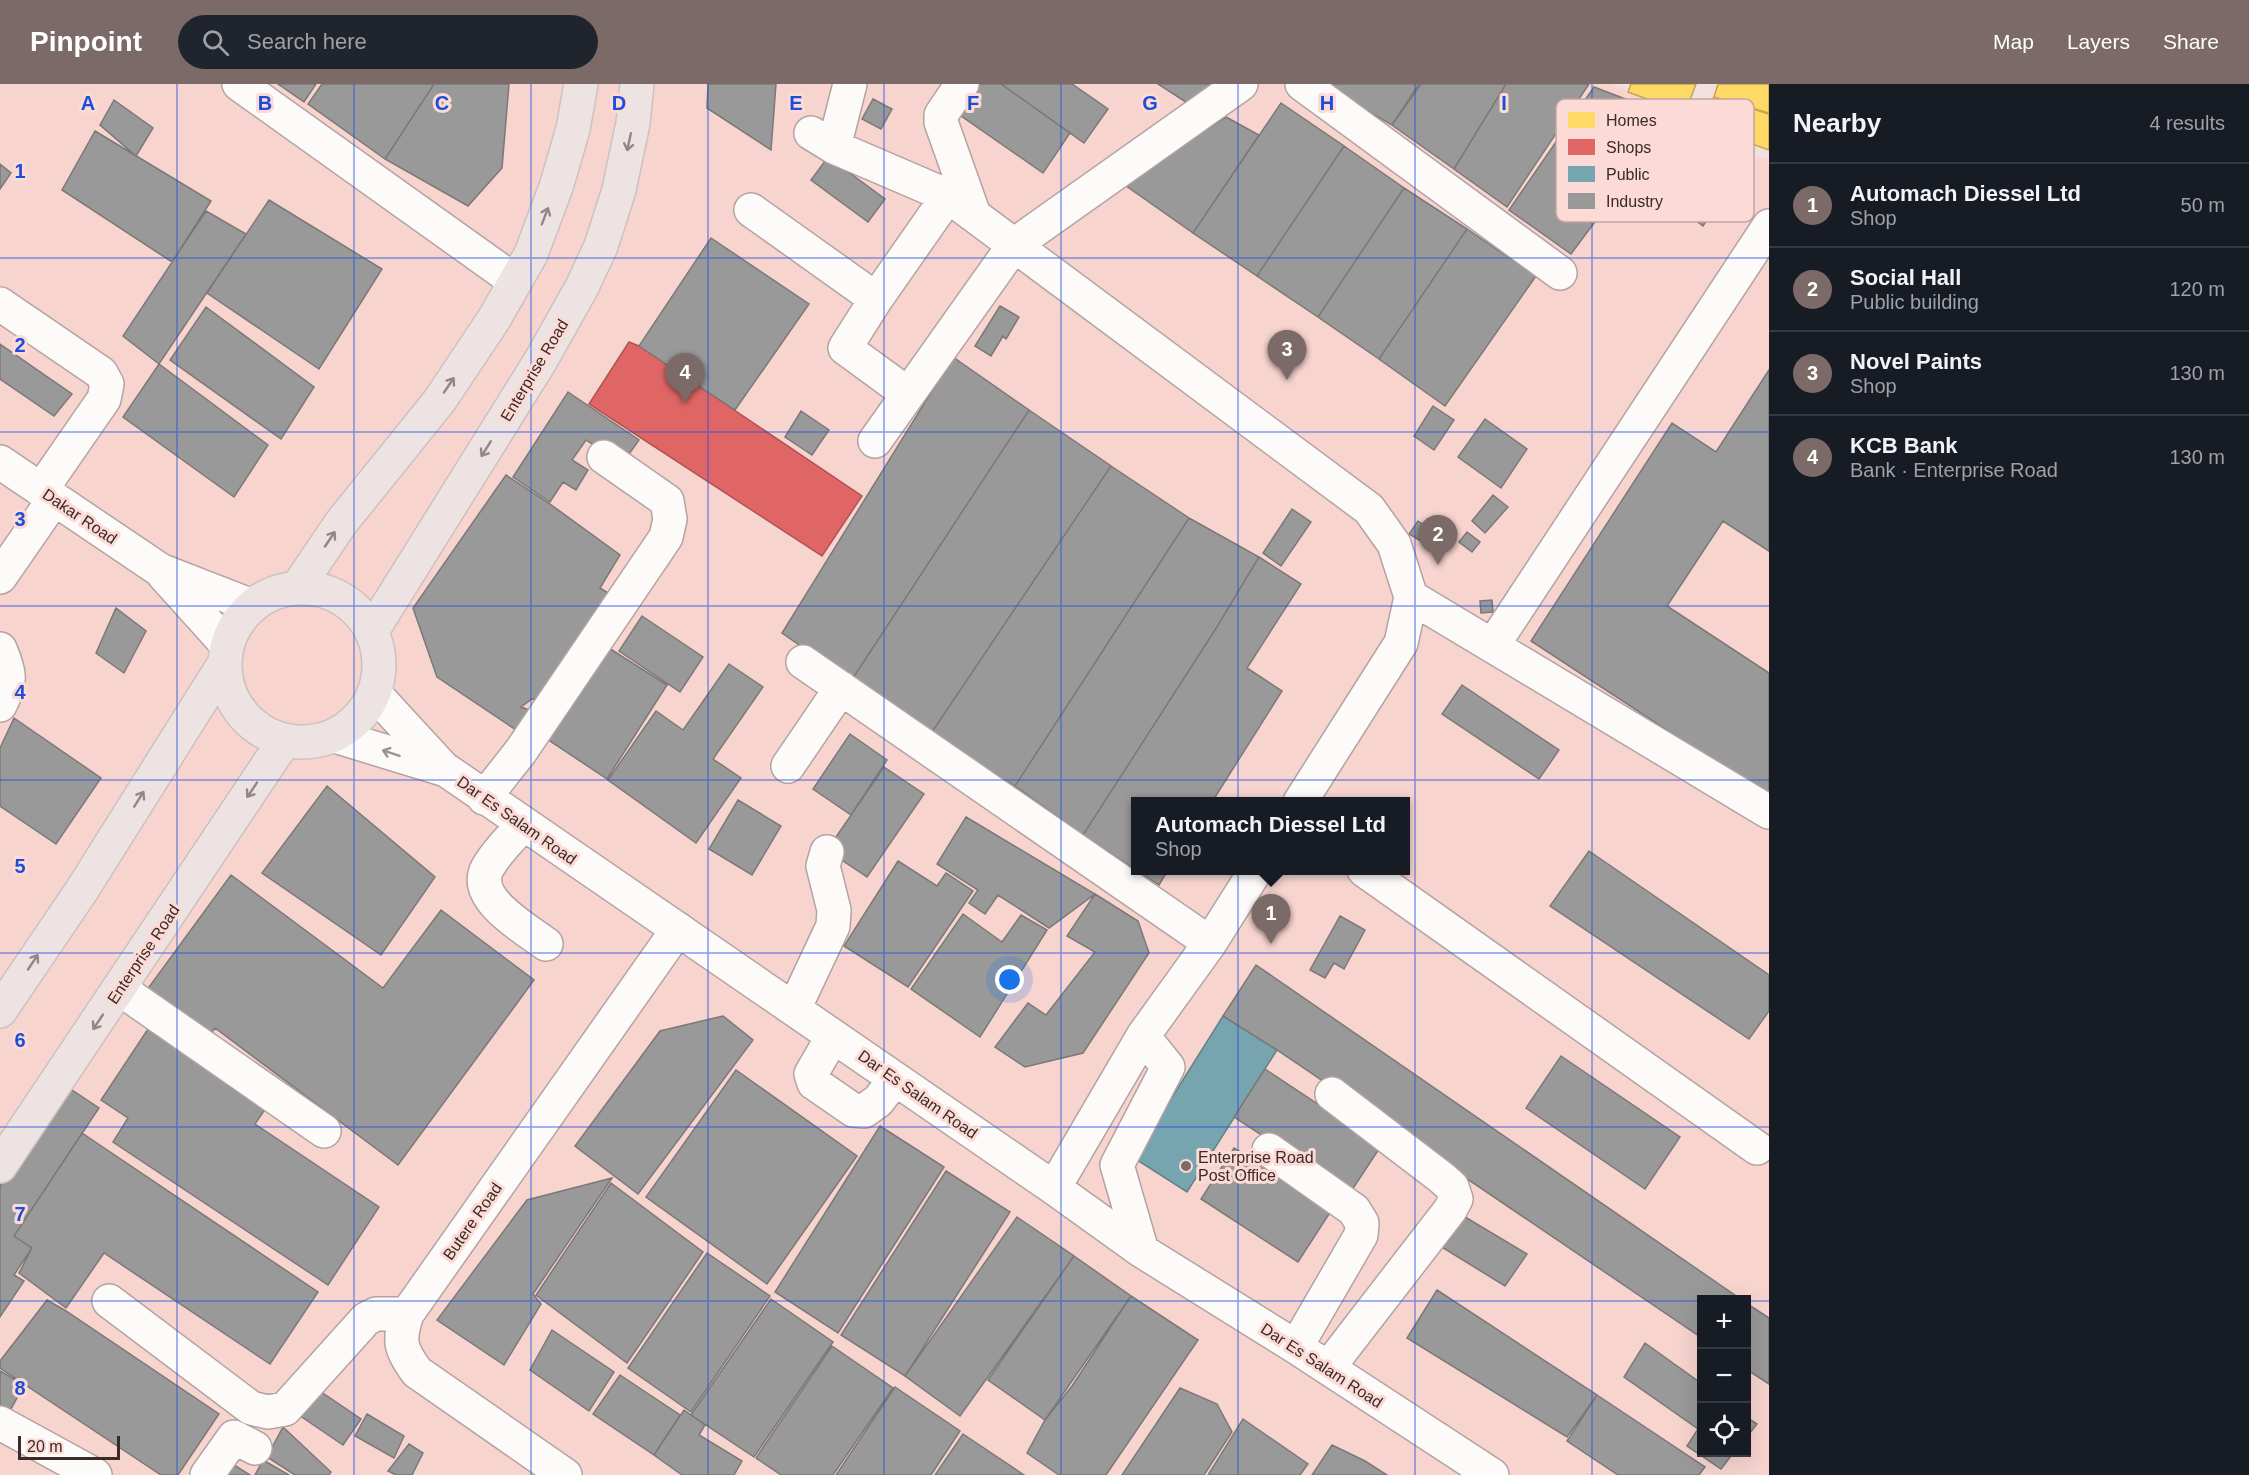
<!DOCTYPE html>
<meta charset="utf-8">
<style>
body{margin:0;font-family:Helvetica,sans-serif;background:#20242c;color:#f1f3f6}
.controls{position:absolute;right:18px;bottom:18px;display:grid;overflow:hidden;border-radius:0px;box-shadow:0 6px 24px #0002}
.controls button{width:54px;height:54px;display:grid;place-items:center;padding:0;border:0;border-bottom:2px solid #363941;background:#171b24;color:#f1f3f6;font:30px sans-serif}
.scale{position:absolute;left:18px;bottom:15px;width:102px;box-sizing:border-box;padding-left:6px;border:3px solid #3a2a28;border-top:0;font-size:16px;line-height:21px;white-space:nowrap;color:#3a2a28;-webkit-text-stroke:4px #fcdad5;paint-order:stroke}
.you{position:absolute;left:1010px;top:896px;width:21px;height:21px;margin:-15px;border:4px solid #fff;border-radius:50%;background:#1a73e8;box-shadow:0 0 0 9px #1a73e833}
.badge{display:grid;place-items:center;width:39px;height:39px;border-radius:50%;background:#7b6a68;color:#fff;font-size:20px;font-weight:700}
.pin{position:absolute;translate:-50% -50px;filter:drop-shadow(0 2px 3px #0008)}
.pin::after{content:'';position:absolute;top:32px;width:21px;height:18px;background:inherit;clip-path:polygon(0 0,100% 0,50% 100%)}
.popup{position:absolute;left:1131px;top:713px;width:279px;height:78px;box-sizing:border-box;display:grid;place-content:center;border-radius:0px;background:#171b24;filter:drop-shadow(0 2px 4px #0005);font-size:20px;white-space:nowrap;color:#9ea1a6}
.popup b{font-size:22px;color:#f1f3f6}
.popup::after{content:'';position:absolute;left:50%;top:100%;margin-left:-12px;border:12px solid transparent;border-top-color:#171b24}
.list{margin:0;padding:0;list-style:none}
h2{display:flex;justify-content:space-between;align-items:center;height:78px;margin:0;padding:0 24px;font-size:26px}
h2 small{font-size:20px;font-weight:400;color:#9ea1a6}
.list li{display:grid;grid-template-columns:39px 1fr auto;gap:18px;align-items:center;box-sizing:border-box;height:84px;padding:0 24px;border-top:2px solid #363941}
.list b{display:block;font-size:22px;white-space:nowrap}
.list p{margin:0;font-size:20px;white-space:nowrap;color:#9ea1a6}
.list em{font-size:20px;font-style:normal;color:#9ea1a6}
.icon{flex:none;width:33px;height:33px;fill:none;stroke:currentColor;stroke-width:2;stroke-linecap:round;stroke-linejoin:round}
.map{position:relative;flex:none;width:1769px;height:1391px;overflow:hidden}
header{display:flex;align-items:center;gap:36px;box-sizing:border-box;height:84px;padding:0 30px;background:#7b6a68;color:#fff}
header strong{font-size:28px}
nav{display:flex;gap:33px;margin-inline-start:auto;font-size:21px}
.search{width:420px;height:54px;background:#20242c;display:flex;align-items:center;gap:15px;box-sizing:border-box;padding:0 21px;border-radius:33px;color:#9ea1a6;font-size:22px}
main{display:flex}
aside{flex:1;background:#171b24}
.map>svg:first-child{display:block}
.built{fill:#f8d4cf;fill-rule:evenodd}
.homes{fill:#ffd966;stroke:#c4a453;stroke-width:1.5}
.shops{fill:#e06666;stroke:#ae5453;stroke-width:1.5}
.public{fill:#76a5af;stroke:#648086;stroke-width:1.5}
.industry{fill:#999;stroke:#7c7877;stroke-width:1.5}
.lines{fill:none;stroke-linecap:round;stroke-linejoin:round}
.minor-casing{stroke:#b3a3a2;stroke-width:36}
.major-casing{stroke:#ccc1c0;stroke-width:36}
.minor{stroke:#fdfafa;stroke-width:33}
.major{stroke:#ede3e2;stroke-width:33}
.oneway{stroke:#948685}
.oneway2{stroke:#9c9291}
.grid{fill:none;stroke:#1d4ed8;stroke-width:1.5;stroke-opacity:0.55}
.poi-dot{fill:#7b6a68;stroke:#fcdad5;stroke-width:2}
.labels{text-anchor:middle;stroke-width:6;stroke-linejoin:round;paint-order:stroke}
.street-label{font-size:16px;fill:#3a2a28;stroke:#fcdad5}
.poi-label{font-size:16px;fill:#3a2a28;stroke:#fcdad5;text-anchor:start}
.key{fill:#fcdad5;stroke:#c2a5a1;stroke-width:1.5}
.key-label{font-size:16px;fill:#3a2a28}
.grid-label{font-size:20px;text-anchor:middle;font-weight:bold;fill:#1d4ed8;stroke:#fcdad5;stroke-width:6;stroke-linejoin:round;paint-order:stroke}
</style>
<header>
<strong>Pinpoint</strong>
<div class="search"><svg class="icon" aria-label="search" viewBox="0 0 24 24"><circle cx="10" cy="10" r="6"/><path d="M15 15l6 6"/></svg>Search here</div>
<nav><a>Map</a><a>Layers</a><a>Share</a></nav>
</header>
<main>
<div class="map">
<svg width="1769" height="1391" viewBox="0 0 1769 1391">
<rect width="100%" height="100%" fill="#f3e0de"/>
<!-- built -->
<path class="built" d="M0,0H1611L1692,35L1683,53L1769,76V1391H0ZM1136,718H1406V786H1136ZM1702,1216H1746V1368H1702Z"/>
<!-- homes -->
<path class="homes" d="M1631,0H1696L1685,29L1628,8Z
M1718,0H1769V29L1714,13Z
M1714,13L1769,30V66L1699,41Z"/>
<!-- shops -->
<path class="shops" d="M629,258L639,262L862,412L822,472L589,320Z"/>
<!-- public -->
<path class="public" d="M1223,932L1277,966L1187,1108L1134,1074Z"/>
<!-- industry -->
<path class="industry" d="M278,0H316L304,18Z
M322,0H434L385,75L308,20Z
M434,0H509L502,84L468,122L385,75Z
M708,0H776L771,66L707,24Z
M973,0H1001L1070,49L1043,89L954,27Z
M1001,0H1072L1108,25L1084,59Z
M1158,0H1215L1198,26Z
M1332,0H1419L1392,41L1329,5Z
M1421,0H1506L1454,85L1392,41Z
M1506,0H1589L1507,123L1454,85Z
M1594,3L1673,33L1571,170L1509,126Z
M873,15L892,25L881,45L862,35Z
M114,16L153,44L136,72L100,41Z
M1281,19L1344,62L1257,192L1193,149Z
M1226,33L1259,51L1193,149L1122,99Z
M95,47L211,117L172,178L62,106Z
M1344,62L1404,104L1318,233L1257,192Z
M828,73L885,115L868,138L811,96Z
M0,80L11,89L0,105Z
M1404,104L1467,145L1379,275L1318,233Z
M1708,107L1721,115L1703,142L1691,133Z
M269,116L382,185L319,285L207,209Z
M206,127L246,150L159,280L123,252Z
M1467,145L1536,192L1445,322L1379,275Z
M711,154L809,220L735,326L639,262Z
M1000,222L1019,233L1006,255L1003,252L991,272L975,262Z
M206,223L314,303L281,355L170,276Z
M0,260L72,310L54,332L0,295Z
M953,273L1029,326L851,597L782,549Z
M159,280L268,361L234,413L123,333Z
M1769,286V467L1723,437L1667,522L1769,589V713L1531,557L1672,339L1716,368Z
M568,308L639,356L622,380L586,356L572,376L588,386L576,406L563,398L550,418L513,393Z
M1433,322L1454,336L1434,366L1414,352Z
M1029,326L1111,382L930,651L851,597Z
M801,327L829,346L812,371L785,353Z
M1485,335L1527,365L1501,404L1458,373Z
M1111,382L1189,434L1015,702L930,651Z
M506,391L550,420L620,471L600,504L616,514L550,617L532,615L521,623L538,629L522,650L437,593L413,524Z
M1493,411L1508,423L1485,449L1472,437Z
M1292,425L1311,438L1281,482L1263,469Z
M1189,434L1259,473L1215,546L1083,751L1015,702Z
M1418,437L1430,445L1421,457L1409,450Z
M1467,448L1480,458L1472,468L1459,458Z
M1259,473L1301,500L1247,584L1282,607L1212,718H1136V786L1083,751L1215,546Z
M1492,516L1493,528L1481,529L1480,517Z
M116,524L146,547L124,589L96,569Z
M642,532L703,573L680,608L619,567Z
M601,559L667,601L607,695L541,651Z
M729,580L763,603L713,675L741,694L696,759L608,696L656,627L683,646Z
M1462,601L1559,666L1539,695L1442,630Z
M14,634L101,694L56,760L0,722V664Z
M850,650L887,676L851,731L813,705Z
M884,683L924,710L867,793L827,766Z
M327,702L435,793L381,871L262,789Z
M738,716L781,742L752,791L709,765Z
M966,733L1095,810L1049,844L998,811L985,830L969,819L978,806L937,780Z
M1589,767L1769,891V927L1749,955L1550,822Z
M898,777L937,802L946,789L973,807L908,903L844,862Z
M1137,786H1168L1159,801Z
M231,791L383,904L441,826L534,896L398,1081L215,944L203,960L141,914Z
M1095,810L1138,837L1149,869L1083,969L1025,983L995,963L1028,919L1046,931L1095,868L1067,852Z
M963,830L1002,858L1021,831L1047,846L980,953L911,905Z
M1340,832L1365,846L1344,885L1334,879L1325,894L1310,886Z
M1256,881L1742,1216H1702V1254L1277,966L1223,932Z
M723,932L753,956L638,1110L575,1062L660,947Z
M154,936L272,1015L255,1040L379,1123L328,1201L113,1058L128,1034L101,1016Z
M1561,972L1680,1053L1645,1105L1526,1024Z
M1265,985L1381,1062L1350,1109L1234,1033Z
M736,986L857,1072L767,1200L646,1113Z
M66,1002L99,1024L14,1152L32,1164L14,1191L24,1197L0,1233V1102Z
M880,1042L944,1083L838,1249L775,1208Z
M82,1049L318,1208L270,1280L104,1169L66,1224L19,1189L32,1164L14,1152Z
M1234,1064L1331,1127L1298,1178L1201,1115Z
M946,1087L1010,1128L905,1292L841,1251Z
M612,1094L533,1210L541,1220L504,1281L437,1236L527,1116Z
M611,1099L703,1168L627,1279L536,1211Z
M1455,1127L1527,1170L1505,1202L1432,1157Z
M1017,1133L1074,1172L960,1332L905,1292Z
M707,1169L770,1212L691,1328L628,1284Z
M1074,1172L1131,1212L1045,1336L988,1296Z
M1437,1206L1597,1311L1567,1353L1407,1254Z
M1131,1212L1198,1256L1106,1391H1059L1027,1369L1045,1336L1072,1302Z
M771,1215L833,1258L754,1373L691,1331Z
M47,1216L66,1227L219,1330L178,1391H161L0,1284V1277Z
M1746,1219L1769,1234V1300L1746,1285Z
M552,1246L614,1288L589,1327L530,1286Z
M1645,1259L1702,1300V1368H1734L1721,1385L1687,1362L1698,1345L1624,1293Z
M832,1262L893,1304L833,1391H781L756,1374Z
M0,1287L24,1301L5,1336L0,1333Z
M620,1291L680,1331L654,1371L593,1330Z
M314,1303L361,1335L343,1361L296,1329Z
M895,1303L960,1347L931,1391H836Z
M1180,1304L1217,1320L1232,1348L1204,1391H1122Z
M1597,1311L1705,1383L1699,1391H1618L1567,1357Z
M684,1326L705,1341L699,1351L742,1377L734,1391H682L654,1371Z
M367,1330L404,1352L394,1374L355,1352Z
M1746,1333L1757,1340L1746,1354Z
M1243,1335L1308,1380L1300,1391H1208Z
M283,1343L331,1388L329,1391H295L267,1373Z
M963,1350L1024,1391H935Z
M409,1360L423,1369L412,1391H396L388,1387Z
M1332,1361L1365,1377L1387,1391H1312Z
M226,1376L250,1391H217Z
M263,1376L289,1391H255Z"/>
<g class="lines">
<!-- minor casing -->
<g class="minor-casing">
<path id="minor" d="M239,0L515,197
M962,0L941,31V38L974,131
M1302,0L1560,189
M811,49L834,63L948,112L876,215L845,264L908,310
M834,63L850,0
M948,112L1369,425L1394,460L1411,513L1401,559L1300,718
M751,126L876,215
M0,220L101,289L107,300L104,315L41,406
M875,357L1014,161L1241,0
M0,378L160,486L252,522
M163,490L227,561
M0,493L54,415
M1411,513L1769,728
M1493,561L1769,142
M0,565C10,588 12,598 0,621
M803,578L1210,859
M374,609L444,685
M335,652L446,686L1054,1104L1142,1167L1296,1263L1492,1391
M788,682L841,604
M484,714L521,667L666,453L670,435L667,417L604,373
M522,741C511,755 495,769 487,785C472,815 526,845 546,860
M1364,786L1757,1064
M120,905L324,1047
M794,925L833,842L834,826L823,782L827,768
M833,952L811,990L814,999L853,1026L864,1027L878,1017L895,995
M1269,1066L1354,1126L1362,1139L1361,1151L1296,1263
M1054,1104L1143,952L1210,859L1256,786
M1142,1167L1117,1081L1168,983L1143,952
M109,1217L251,1324L268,1328L285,1325L366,1235L376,1230H407
M1328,1284L1450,1126L1456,1115L1452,1103L1442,1094L1332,1010
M0,1339L95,1391
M207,1391L234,1353L255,1364
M565,1391L417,1288C400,1265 398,1257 407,1230L678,845"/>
</g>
<!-- major casing -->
<g class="major-casing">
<path id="major" d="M297,504L341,439L440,316L494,235L531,170L556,103L573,45L581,0
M225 581a77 77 0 1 1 154 0a77 77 0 1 1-154 0Z
M372,547L541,276L582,203L601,162L619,106L633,39L637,0
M0,927L82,806L224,580
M0,1082L284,657"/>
</g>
<!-- minor -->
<use href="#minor" class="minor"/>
<!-- major -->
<use href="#major" class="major"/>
</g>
<!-- one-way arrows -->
<defs><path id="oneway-shaft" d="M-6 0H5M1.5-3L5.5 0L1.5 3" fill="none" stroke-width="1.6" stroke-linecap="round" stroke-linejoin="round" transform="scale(1.5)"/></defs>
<g class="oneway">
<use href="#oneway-shaft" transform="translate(629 58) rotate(102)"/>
<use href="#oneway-shaft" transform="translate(545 132) rotate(-69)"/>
<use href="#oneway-shaft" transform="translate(449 301) rotate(-56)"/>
<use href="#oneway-shaft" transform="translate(486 365) rotate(122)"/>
<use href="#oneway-shaft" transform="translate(330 455) rotate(-56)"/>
<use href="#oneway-shaft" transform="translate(252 706) rotate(124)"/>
<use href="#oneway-shaft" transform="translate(139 715) rotate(-58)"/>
<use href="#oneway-shaft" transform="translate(33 878) rotate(-56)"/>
<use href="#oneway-shaft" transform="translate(98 938) rotate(124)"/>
</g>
<use class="oneway2" href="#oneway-shaft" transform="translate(391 669) rotate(-162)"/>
<!-- grid -->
<path class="grid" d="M177,0V1391M354,0V1391M531,0V1391M708,0V1391M884,0V1391M1061,0V1391M1238,0V1391M1415,0V1391M1592,0V1391M0,174H1769M0,348H1769M0,522H1769M0,696H1769M0,869H1769M0,1043H1769M0,1217H1702M1746,1217H1769"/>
<!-- markers -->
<circle class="poi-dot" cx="1186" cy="1082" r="6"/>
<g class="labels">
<!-- street labels -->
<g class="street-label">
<text transform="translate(534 286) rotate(-59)" y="6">Enterprise Road</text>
<text transform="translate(80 432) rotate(34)" y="6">Dakar Road</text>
<text transform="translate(517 736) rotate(35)" y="6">Dar Es Salam Road</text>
<text transform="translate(143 870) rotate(-56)" y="6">Enterprise Road</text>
<text transform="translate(918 1010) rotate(35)" y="6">Dar Es Salam Road</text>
<text transform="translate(472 1137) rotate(-55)" y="6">Butere Road</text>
<text transform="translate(1322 1281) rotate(33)" y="6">Dar Es Salam Road</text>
</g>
<!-- poi labels -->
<g class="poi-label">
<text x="1198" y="1079">Enterprise Road<tspan x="1198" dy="18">Post Office</tspan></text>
</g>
</g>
<!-- legend -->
<rect x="1556" y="15" width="198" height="123" rx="9" class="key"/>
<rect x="1568" y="28" width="27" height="16" fill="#ffd966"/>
<rect x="1568" y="55" width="27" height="16" fill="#e06666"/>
<rect x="1568" y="82" width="27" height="16" fill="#76a5af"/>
<rect x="1568" y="109" width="27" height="16" fill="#999"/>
<g class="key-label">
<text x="1606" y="42">Homes</text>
<text x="1606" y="69">Shops</text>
<text x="1606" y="96">Public</text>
<text x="1606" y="123">Industry</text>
</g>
<g class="grid-label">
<text x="88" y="26">A</text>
<text x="265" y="26">B</text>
<text x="442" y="26">C</text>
<text x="619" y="26">D</text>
<text x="796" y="26">E</text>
<text x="973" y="26">F</text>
<text x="1150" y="26">G</text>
<text x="1327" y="26">H</text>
<text x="1504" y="26">I</text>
<text x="20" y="94">1</text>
<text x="20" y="268">2</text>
<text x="20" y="442">3</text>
<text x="20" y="615">4</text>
<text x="20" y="789">5</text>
<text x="20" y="963">6</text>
<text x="20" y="1137">7</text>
<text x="20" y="1311">8</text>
</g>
</svg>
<div class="controls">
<button>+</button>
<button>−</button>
<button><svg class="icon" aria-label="locate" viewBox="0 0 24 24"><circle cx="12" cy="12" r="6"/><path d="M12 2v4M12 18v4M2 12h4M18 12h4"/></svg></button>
</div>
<div class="scale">20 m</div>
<div class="you"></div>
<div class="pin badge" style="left:1271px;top:860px">1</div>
<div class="popup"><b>Automach Diessel Ltd</b>Shop</div>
<div class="pin badge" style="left:1438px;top:481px">2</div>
<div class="pin badge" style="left:1287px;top:296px">3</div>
<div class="pin badge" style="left:685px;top:319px">4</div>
</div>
<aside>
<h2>Nearby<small>4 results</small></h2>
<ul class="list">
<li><span class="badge">1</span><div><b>Automach Diessel Ltd</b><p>Shop</p></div><em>50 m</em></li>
<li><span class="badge">2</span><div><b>Social Hall</b><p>Public building</p></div><em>120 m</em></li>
<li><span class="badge">3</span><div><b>Novel Paints</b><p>Shop</p></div><em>130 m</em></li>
<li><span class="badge">4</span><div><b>KCB Bank</b><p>Bank · Enterprise Road</p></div><em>130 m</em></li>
</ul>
</aside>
</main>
